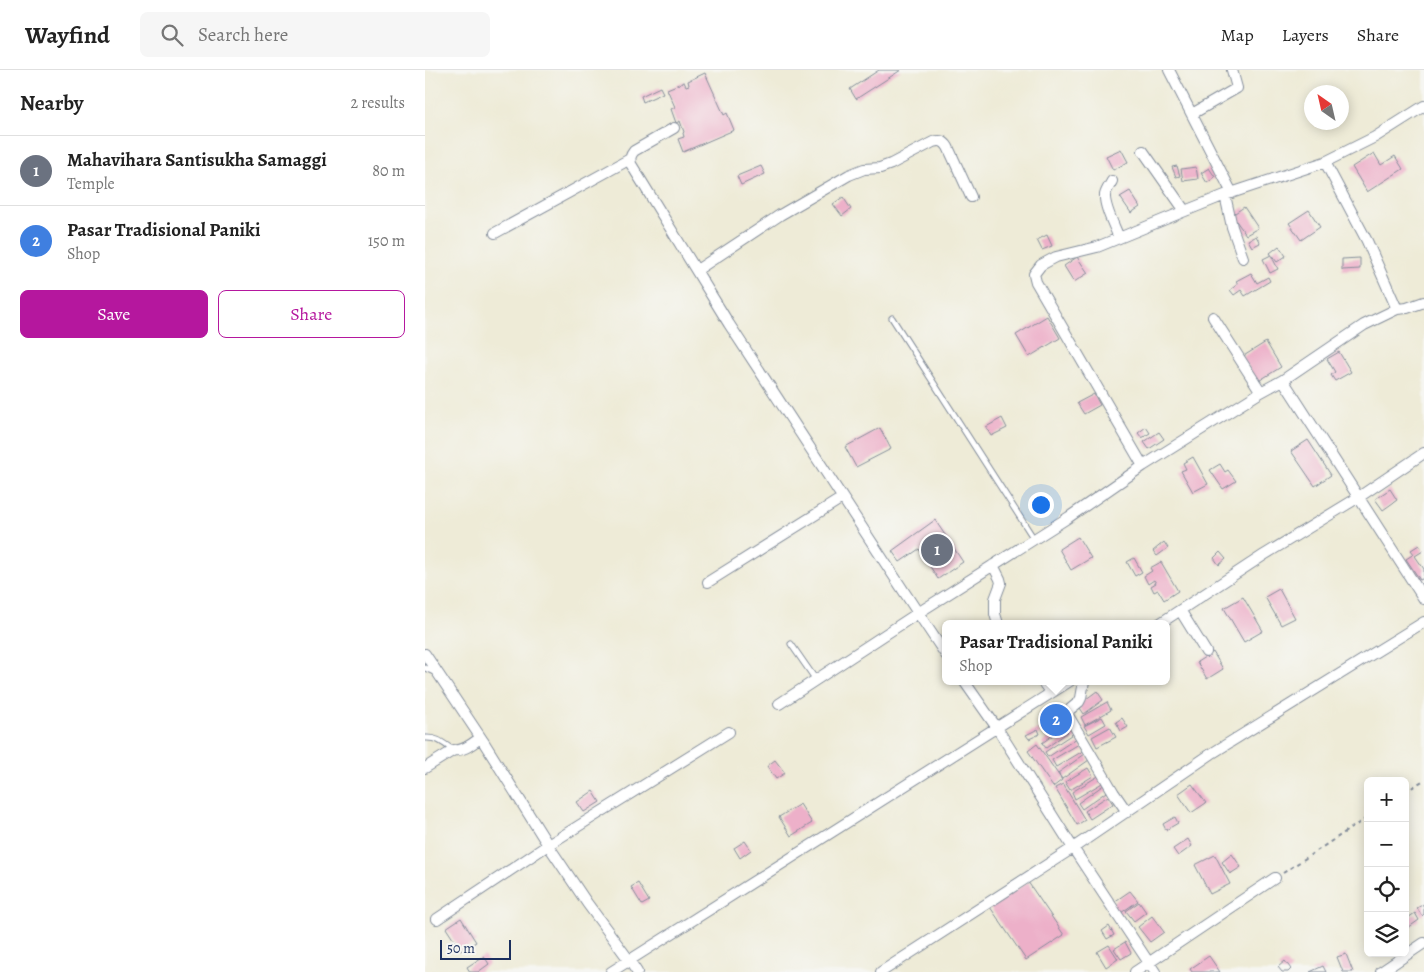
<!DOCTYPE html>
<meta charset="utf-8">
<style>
body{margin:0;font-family:Alegreya,serif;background:#f6f6f6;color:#222}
.controls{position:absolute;right:15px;bottom:15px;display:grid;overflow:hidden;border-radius:8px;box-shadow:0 2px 12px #0003}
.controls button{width:45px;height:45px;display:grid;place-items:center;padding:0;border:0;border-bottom:1px solid #e0e0e0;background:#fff;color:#222;font:25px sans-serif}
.compass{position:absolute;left:879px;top:15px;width:45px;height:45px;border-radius:50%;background:#fff;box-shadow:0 2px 12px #0003;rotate:326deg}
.scale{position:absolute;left:15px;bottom:12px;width:71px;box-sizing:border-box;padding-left:5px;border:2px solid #1b2f5e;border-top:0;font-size:14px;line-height:18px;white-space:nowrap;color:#1b2f5e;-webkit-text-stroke:4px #f6f6f2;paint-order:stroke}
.you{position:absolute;left:615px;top:434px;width:18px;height:18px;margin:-12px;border:4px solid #fff;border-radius:50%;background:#1a73e8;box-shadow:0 0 0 8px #1a73e833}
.badge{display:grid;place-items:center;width:32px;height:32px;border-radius:50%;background:#b5179e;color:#fff;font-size:16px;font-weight:700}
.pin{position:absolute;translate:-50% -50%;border:2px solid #fff;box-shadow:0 1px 5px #0006}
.popup{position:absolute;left:517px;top:550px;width:228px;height:65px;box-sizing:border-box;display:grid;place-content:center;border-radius:8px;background:#fff;filter:drop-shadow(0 1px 4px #0005);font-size:16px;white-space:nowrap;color:#767676}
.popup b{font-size:19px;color:#222}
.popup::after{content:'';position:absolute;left:50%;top:100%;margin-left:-10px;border:10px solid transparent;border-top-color:#fff}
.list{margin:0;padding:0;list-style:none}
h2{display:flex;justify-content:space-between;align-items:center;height:65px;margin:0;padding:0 20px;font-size:21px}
h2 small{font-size:16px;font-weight:400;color:#767676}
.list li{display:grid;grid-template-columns:32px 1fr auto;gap:15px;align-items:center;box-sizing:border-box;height:70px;padding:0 20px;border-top:1px solid #e0e0e0}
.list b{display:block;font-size:19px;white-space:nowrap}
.list p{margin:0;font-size:16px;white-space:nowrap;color:#767676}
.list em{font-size:16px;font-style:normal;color:#767676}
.actions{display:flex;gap:10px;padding:15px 20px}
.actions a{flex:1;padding:11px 0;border:1px solid #b5179e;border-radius:8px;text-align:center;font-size:18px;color:#b5179e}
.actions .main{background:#b5179e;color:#fff}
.icon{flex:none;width:28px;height:28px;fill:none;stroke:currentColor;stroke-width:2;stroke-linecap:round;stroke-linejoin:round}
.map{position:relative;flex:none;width:999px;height:902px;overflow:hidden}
header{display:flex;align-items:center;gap:30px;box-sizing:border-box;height:70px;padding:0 25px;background:#fff;border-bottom:1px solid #e0e0e0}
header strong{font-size:24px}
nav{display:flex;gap:28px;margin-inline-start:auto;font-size:18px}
.search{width:350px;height:45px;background:#f6f6f6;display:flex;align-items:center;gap:12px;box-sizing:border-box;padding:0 18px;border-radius:8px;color:#767676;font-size:19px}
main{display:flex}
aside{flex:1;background:#fff}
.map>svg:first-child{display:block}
.building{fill:#edb0c9}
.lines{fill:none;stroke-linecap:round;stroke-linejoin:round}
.lane-casing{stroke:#848d9a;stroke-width:7}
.street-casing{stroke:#848d9a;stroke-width:12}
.path{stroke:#848d9a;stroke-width:2;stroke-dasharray:4 4;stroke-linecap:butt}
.lane{stroke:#fff;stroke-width:5}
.street{stroke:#fff;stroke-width:10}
</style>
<header>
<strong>Wayfind</strong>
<div class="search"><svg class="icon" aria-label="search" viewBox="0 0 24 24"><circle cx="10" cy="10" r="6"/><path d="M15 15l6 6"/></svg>Search here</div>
<nav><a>Map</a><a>Layers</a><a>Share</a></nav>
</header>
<main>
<aside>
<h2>Nearby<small>2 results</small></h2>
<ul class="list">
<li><span class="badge" style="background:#6b7280">1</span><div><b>Mahavihara Santisukha Samaggi</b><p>Temple</p></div><em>80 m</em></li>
<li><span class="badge" style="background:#3f7fe0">2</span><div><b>Pasar Tradisional Paniki</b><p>Shop</p></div><em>150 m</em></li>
</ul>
<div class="actions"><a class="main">Save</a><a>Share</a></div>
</aside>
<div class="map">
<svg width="999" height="902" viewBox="0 0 999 902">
<rect width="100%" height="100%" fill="#f6f6f2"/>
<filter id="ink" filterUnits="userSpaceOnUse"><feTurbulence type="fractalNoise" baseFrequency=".02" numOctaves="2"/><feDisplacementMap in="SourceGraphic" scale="10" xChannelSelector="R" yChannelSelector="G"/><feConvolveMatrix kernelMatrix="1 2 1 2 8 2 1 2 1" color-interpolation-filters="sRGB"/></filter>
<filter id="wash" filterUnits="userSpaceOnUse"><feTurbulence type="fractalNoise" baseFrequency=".0096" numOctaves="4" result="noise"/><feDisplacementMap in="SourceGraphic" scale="20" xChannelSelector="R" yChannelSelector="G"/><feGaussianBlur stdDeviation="1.12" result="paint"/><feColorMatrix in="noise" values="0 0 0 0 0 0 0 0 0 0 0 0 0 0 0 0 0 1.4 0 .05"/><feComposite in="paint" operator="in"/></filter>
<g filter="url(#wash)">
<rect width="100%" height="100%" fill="#eeebd7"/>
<g id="blocks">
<!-- building -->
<path class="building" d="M454,0H476L431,29L425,19Z
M280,3L299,45L302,43L309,60L258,82L253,69L259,67L258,63L259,62L255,51L251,53L246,39L250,37L242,19L259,12L261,16L264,15L263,11Z
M235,17L238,23L218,32L216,26Z
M696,79L703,92L688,100L681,86Z
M949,83L956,95L970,86L978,99L942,122L927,97Z
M336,96L340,104L316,115L312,106Z
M752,96L755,106L751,107L747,97Z
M771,97L773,109L758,111L756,99Z
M784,98L790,107L782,113L776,103Z
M705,121L715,137L706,143L695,127Z
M418,127L426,139L417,146L408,134Z
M819,137L833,158L821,165L807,145Z
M884,140L895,157L876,170L864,153Z
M622,165L627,176L617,180L612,170Z
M831,166L835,173L827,177L823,170Z
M854,176L861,186L852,192L845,183Z
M846,185L853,199L845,203L838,189Z
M652,187L663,203L649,212L639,196Z
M935,188V199L917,200V189Z
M826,203L832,213L843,207L845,211L820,226L816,220L809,225L805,220L813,214L811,211Z
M622,246L635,268L604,287L591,265Z
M841,272L856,297L832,312L817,287Z
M914,282L926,302L910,311L906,305L910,302L902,289Z
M669,324L675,335L659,344L652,333Z
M577,348L582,358L566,366L561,357Z
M721,357L725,363L717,368L713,363Z
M455,358L466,379L431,397L420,377Z
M734,362L739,369L724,379L719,372Z
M883,370L906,405L890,416L866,381Z
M768,387L783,414L768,422L756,401L761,399L758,393Z
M795,394L800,402L803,400L811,411L798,419L785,400Z
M965,419L972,430L958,440L950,429Z
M510,450L538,492L513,509L494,479L475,492L467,481Z
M653,467L666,488L646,500L634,479Z
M739,472L743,478L732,486L728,481Z
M994,475L998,481L990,486L999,499V508L995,510L981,489L989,484L986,480Z
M795,482L801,489L794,495L789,488Z
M709,488L717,502L710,506L702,492Z
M736,492L753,521L739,530L733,520L729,522L726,516L731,513L729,510L723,514L719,506L727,501L725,498Z
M854,519L870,548L856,555L840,527Z
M818,527L838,561L819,572L799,538Z
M788,582L798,599L782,609L772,592Z
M672,621L678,630L659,644L653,635Z
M682,632L686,640L660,655L656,647Z
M638,640L643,646L625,661L620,654Z
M677,647L681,654L664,664L659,656Z
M697,648L703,657L696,661L691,652Z
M639,657L643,662L621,678L617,673Z
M685,657L691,667L672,677L667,667Z
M613,659L615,664L604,669L601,665Z
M649,663L652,668L623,687L620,682Z
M612,674L637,710L628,717L603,681Z
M654,674L658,681L631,697L627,690Z
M660,684L664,690L637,709L633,703Z
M350,690L360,703L351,709L342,696Z
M663,698L668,706L645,720L640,712Z
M675,705L679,712L650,729L647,722Z
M638,714L660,750L652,755L630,718Z
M680,714L684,720L657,739L653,733Z
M767,714L781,733L766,743L753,724Z
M168,721L175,732L159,742L152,732Z
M683,726L688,734L665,749L660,741Z
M375,734L387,753L366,766L354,747Z
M750,747L753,753L741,760L738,754Z
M763,769L767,776L753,786L748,779Z
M320,771L326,780L315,788L309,778Z
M807,784L816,797L805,804L797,792Z
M790,785L805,814L785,824L770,795Z
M603,812L639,865L601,890L565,837Z
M213,813L224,831L217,835L206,817Z
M705,821L713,831L693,845L686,834Z
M714,832L721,842L709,851L701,841Z
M999,834V844L997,846L992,838Z
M990,843L994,850L980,860V850Z
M727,846L739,862L725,872L713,857Z
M36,848L51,872L36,881L21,858Z
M684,856L689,865L682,869L677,861Z
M700,872L706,883L696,889L689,879Z
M684,875L693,889L681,897L672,882Z
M921,884L928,902H918L912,887Z
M59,886L64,894L53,902H45L42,897Z
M784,886L795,902H767L765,899Z
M860,891L866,899L863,902H857L853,897Z
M898,896L901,902H885Z"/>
</g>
</g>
<g filter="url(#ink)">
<use href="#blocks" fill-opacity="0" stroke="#848d9a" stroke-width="1"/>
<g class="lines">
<!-- lane casing -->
<g class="lane-casing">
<path id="lane" d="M467,248L609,469
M366,574L391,610
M0,598L9,602
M0,668C12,667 18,673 28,680"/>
</g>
<!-- street casing -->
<g class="street-casing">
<path id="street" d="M744,0L807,123
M767,44L812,18L807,0
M249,58L209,81C205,86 205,88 206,94L304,254L493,543L521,585
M718,81L760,141
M900,92L950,67L999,36
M687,111C685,115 681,120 680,125C679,137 690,157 694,168
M800,125L807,157L818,188
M70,163L205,89
M272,200L355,145L424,105L439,99L455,98L466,94L508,72C516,70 519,71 523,77L546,127
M999,232L982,238L972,239L939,255L858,310L999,529
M788,247L836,322
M718,396L611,212L609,204L616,195L631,187L672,177L760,141L800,125L900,92L942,171L972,239
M568,495L575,509L576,513L570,529V544L573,554
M283,512L417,428
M755,540L781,582
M734,554L839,485L934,427L999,383
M0,584L58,671L123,775L162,833L204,890L212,902
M539,611L572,658L648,778L730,902
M617,611L626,623
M659,611L656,628L654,632L643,641L644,647L689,723L702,742
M354,634L493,543L644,447L718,396L836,322L858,310
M0,698L29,680C38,682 48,673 55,668
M12,849L123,775L304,662
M186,902L645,611
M456,902L648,778L786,684L999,552
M710,902L850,808
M956,902L999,873"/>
</g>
<!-- path -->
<path class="path" d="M980,722L999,710
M858,803L943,747"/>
<!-- lane -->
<use href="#lane" class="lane"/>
<!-- street -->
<use href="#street" class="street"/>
</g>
</g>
</svg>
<div class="controls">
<button>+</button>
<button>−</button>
<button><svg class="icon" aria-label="locate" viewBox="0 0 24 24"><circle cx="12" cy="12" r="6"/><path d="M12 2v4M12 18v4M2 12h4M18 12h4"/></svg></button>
<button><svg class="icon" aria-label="layers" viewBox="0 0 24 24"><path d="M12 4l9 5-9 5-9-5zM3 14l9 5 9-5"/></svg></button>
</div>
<svg class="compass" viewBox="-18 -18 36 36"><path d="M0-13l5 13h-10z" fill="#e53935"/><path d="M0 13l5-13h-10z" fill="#767676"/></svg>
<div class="scale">50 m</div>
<div class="you"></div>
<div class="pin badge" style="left:512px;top:480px;background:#6b7280">1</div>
<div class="pin badge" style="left:631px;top:650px;background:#3f7fe0">2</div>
<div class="popup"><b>Pasar Tradisional Paniki</b>Shop</div>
</div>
</main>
